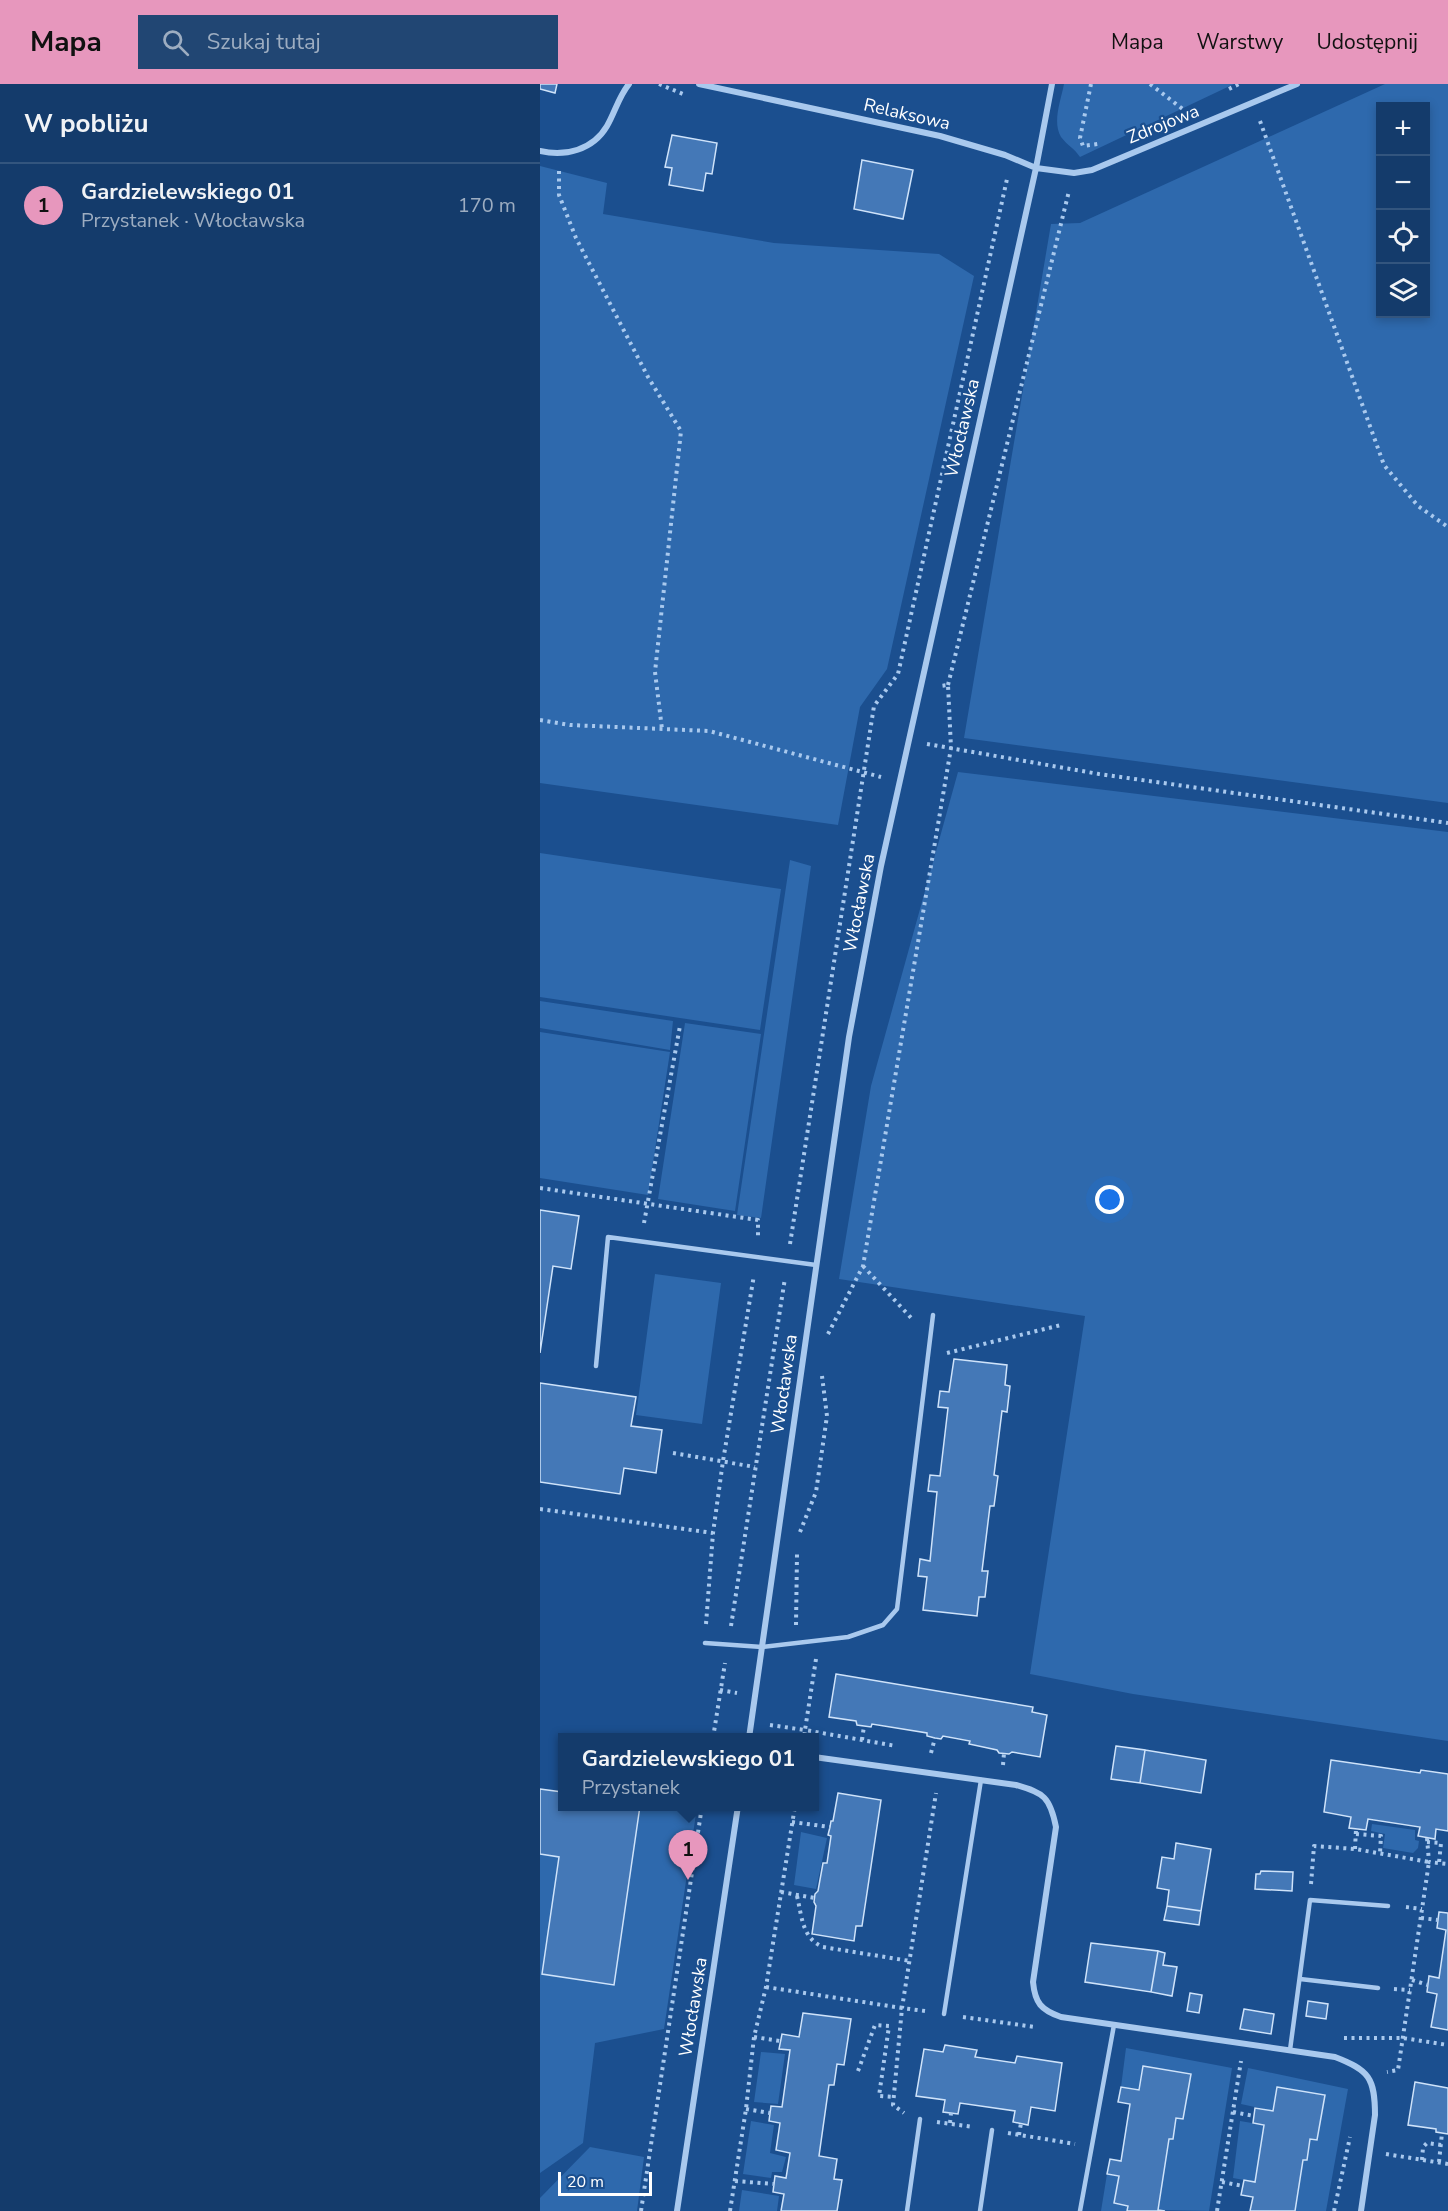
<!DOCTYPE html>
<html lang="pl">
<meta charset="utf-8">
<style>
body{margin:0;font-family:"Nunito Sans",sans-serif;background:#214673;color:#f1f3f6}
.controls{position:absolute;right:18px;top:18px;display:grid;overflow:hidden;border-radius:0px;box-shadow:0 3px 9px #0003}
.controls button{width:54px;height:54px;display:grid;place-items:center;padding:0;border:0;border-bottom:2px solid #33557e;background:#143b6b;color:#f1f3f6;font:30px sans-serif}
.scale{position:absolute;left:18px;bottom:15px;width:94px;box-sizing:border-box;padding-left:6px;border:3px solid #fff;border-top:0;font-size:16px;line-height:21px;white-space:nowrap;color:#fff;-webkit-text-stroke:4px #1b4f8f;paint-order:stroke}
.you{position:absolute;left:570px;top:1116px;width:21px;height:21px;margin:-15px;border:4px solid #fff;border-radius:50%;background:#1a73e8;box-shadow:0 0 0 9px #1a73e833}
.badge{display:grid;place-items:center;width:39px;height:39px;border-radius:50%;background:#e797bd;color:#111;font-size:20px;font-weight:700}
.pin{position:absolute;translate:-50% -50px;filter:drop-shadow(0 2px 3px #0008)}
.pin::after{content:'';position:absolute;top:32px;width:21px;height:18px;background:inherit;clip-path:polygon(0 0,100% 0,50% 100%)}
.popup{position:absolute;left:18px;top:1649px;width:261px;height:78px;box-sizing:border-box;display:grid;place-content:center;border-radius:0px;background:#143b6b;filter:drop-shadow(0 2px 4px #0005);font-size:20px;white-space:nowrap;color:#9dadc1}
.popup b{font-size:22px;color:#f1f3f6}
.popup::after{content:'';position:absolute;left:50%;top:100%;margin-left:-12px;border:12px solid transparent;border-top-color:#143b6b}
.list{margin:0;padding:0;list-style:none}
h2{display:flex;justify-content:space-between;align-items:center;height:78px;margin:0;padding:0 24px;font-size:26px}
h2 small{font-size:20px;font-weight:400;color:#9dadc1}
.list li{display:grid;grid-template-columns:39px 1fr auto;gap:18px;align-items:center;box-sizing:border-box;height:84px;padding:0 24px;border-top:2px solid #33557e}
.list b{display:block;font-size:22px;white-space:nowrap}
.list p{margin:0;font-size:20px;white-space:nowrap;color:#9dadc1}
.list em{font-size:20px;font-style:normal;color:#9dadc1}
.icon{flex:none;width:33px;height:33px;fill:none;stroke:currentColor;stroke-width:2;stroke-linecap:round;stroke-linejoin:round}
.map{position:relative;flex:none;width:908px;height:2127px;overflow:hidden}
header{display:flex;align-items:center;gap:36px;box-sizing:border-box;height:84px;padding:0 30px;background:#e797bd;color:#111}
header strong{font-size:28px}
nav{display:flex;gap:33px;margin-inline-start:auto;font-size:21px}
.search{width:420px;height:54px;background:#214673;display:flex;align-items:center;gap:15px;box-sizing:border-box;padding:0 21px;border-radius:0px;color:#9dadc1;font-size:22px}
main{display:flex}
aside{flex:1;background:#143b6b}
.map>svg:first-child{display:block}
.green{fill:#2e69ad;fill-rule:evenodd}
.building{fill:#4478b7;stroke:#cfe3fa;stroke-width:1.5}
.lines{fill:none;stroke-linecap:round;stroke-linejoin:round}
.path{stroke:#a9c9ee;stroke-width:4;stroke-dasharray:3 4.5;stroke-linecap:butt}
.lane{stroke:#a9c9ee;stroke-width:4.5}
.street{stroke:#a9c9ee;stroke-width:6}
.labels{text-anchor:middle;stroke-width:4.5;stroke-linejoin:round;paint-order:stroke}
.street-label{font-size:18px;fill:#fff;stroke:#1b4f8f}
</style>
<header>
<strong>Mapa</strong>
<div class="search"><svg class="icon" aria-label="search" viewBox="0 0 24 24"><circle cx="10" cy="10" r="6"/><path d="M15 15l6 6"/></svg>Szukaj tutaj</div>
<nav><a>Mapa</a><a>Warstwy</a><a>Udostępnij</a></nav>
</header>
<main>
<aside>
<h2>W pobliżu<small></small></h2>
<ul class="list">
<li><span class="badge">1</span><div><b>Gardzielewskiego 01</b><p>Przystanek · Włocławska</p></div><em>170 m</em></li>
</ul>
</aside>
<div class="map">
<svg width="908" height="2127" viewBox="0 0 908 2127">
<rect width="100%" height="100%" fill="#1b4f8f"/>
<!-- green -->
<path class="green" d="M524,0H694L540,73C534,64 528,62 521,53C512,38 521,16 524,0Z
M845,0H908V719L424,654L511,140L540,139ZM840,22H886V230H840Z
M0,82L67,99L63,130L234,159L399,170L434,192L347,585L320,623L298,741L0,699Z
M418,688L908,748V1657L593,1610L490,1590L545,1232L299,1195L331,1002Z
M0,769L241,805L220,946L0,913Z
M250,776L271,782L221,1134L197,1131Z
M0,917L133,937L130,966L0,944Z
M145,939L221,950L195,1127L118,1115Z
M0,948L130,968L108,1111L0,1094Z
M115,1190L181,1199L162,1340L96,1331Z
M100,1723H157L124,1945L55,1959L43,2059L0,2089V1770Z
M832,1740L875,1746V1756L879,1757L878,1764L873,1769L843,1764L845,1750L831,1747Z
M261,1748L287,1754L276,1805L254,1801Z
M586,1964L692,1984L669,2127L618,2126L629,2055H633L636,2034L643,2035L650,1990L603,1982L599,2006L581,2003Z
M221,1968L245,1970L238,2020L214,2018Z
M708,1984L808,2005L786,2127H755L763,2076H767L770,2055L777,2056L784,2011L738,2003L733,2027L701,2020Z
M211,2037L234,2041L230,2069L246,2073L242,2088H232L231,2094L203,2090Z
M700,2037L724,2041L715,2098L693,2094Z
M50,2063L104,2073L97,2127H0V2114Z
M567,2090L579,2092L574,2119L588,2122L587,2127H561Z
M202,2106L239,2112L237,2127H199Z"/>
<!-- building -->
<path class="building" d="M0,0H17L15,9L0,5Z
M132,51L177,59L172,90L166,89L163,107L129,101L132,84L125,83Z
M322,76L373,86L363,135L314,125Z
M0,1126L39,1132L31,1185L13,1182L0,1269Z
M414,1275L467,1281L465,1301L470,1302L467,1328L462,1327L454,1391L458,1392L454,1422H450L442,1487H448L445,1513H439L437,1532L383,1526L387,1493L378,1492L380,1475L390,1477L397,1408L388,1407L390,1391L400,1392L408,1324L398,1323L400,1307L409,1308Z
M0,1299L96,1313L91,1342L122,1346L116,1389L84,1384L80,1410L0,1398Z
M296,1590L493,1623L492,1628L507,1631L500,1673L472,1668L469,1670L459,1669L457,1666L429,1660L430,1657L403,1652L401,1655L395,1654L387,1652V1649L332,1640L331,1643L317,1641L316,1637L289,1633Z
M576,1662L605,1666L600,1699L571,1695Z
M605,1666L666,1676L661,1709L600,1699Z
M791,1676L880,1689L881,1686L908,1690V1747L896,1745L895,1755L878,1752L880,1743L828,1735L826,1746L809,1744L811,1733L784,1728Z
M0,1705L22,1708V1722H100L74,1901L2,1890L19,1773L0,1770Z
M298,1709L341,1716L322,1842H316L314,1857L272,1850L276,1822L274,1818L275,1810L278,1807L283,1779H287L291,1752L288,1751L290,1743L291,1737H293Z
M636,1759L671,1765L661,1827L627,1822L629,1806L617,1804L622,1773L634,1775Z
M721,1787L753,1788L752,1807L715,1805L716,1790H720Z
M627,1822L661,1827L659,1841L624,1836Z
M899,1828L908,1829V1946L891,1943L897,1910L887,1908L889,1892L899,1894L906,1846L897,1844Z
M551,1859L618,1867L611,1908L545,1898Z
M618,1867L625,1869L623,1881L637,1883L632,1912L611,1908Z
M650,1909L662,1911L659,1929L647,1927Z
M768,1917L788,1920L786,1935L766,1932Z
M704,1925L734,1930L731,1950L700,1945Z
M263,1929L311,1935L304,1981L297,1980L294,2001H289L279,2072L297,2075L294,2095L302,2096L297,2127H241L244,2110L233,2108L235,2092L246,2094L250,2069L236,2066L240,2039L229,2037L231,2022L242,2023L250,1966L239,1965L242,1950L259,1953Z
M405,1961L437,1966L435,1973L475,1979L477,1972L522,1979L515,2027L491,2023L488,2041L473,2038L475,2027L420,2019L418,2030L403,2028L405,2016L376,2012L384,1965L403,1968Z
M603,1982L651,1990L643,2035L636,2034L633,2055H629L618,2126L625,2127H587L588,2122L574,2119L579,2092L567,2090L570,2075L581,2077L590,2020L578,2018L581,2003L599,2006Z
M875,1998L908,2004V2050L896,2048V2045L868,2041Z
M737,2003L785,2011L777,2056L770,2055L767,2076H763L755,2127H710L713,2113L701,2111L704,2096L715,2098L724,2041L713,2039L715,2024L733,2027Z"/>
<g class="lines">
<!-- path -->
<path class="path" d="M119,0L143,10
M551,0L540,54L543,62L558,60
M610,0L644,26
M689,5L699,0
M720,37L844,381L878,422L908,443
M19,87V111L36,154L108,293L141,347L115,588L122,645
M408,601L529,107
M0,636L30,641L169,647L341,693
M387,660L559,690L908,739
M0,1104L218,1136V1154
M104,1139L140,942
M250,1160L334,622L358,590L467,95L465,94
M323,1182L374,1237
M288,1250L323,1182L411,664L408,601L400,602
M407,1269L521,1241
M133,1369L215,1383
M0,1425L173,1449
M260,1448L276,1408L287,1332L282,1292
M166,1540L173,1449L183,1377L214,1191
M256,1541L257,1470
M191,1542L245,1194
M276,1575L265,1646L356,1662
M180,1606L197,1609
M230,1641L265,1646L264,1654
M173,1654L185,1579
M322,1656L324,1642
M391,1669L395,1654
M463,1681L464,1669
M252,1738L290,1743
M816,1750L841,1752L840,1769
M887,1754L889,1778L908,1780
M887,1758L901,1759L899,1779
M815,1765L816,1745
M771,1800L774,1762L815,1765L889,1778L858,1986L847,1988
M241,1808L275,1814
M257,1812C262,1833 262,1854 283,1863L370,1877
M866,1823L882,1825
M881,1834L898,1836
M872,1896L888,1901
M226,1903L362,1924L353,2021L364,2029
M854,1905L870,1906
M385,1927L362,1924L396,1709
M423,1933L495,1943
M214,1953L240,1957
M804,1954H863L908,1961
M318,1987L335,1941L349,1942L339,2012L354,2013
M206,2025L230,2029
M693,2028L714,2032
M397,2038L434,2043
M410,2039L411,2029
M468,2049L535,2060
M479,2051L481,2039
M846,2070L908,2080
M882,2076L883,2063L887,2059L901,2061
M899,2078L902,2049
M195,2097L234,2100
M682,2098L703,2102
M101,2127L162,1722
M190,2127L206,2025L214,1953L226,1903L255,1722
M677,2127L701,1977
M794,2127L810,2053"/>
<!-- lane -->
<path class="lane" d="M56,1282L68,1153L276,1181
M165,1559L222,1563L308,1553L343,1541L357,1525L393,1231
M760,1895L838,1904
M404,1930L441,1696
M750,1966L770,1816L848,1822
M367,2127L380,2035
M440,2127L452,2046
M540,2127L574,1941"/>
<!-- street -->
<path class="street" d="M159,0L400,52L465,71L496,84L534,89L552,86L757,0
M0,67C25,73 53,66 67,42C75,28 79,12 89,0
M209,1654L309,953L341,782L496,84L512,0
M274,1673L476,1701C504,1709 510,1713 516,1743L493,1898C495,1919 501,1926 521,1933L795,1973C829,1986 835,1994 835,2031L821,2127
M137,2127L198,1722"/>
</g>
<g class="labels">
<!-- street labels -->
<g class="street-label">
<text transform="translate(367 30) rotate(13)" y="6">Relaksowa</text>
<text transform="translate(623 40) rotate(-22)" y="6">Zdrojowa</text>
<text transform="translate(422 344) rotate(-77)" y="6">Włocławska</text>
<text transform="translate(319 819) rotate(-79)" y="6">Włocławska</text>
<text transform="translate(244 1300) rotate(-82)" y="6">Włocławska</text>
<text transform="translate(153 1923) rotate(-81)" y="6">Włocławska</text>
</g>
</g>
</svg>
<div class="controls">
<button>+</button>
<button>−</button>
<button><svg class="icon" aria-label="locate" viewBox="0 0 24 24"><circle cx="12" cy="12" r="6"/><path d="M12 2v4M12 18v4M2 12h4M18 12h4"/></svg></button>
<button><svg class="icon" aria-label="layers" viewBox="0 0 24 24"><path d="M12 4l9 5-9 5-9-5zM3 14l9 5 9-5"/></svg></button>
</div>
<div class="scale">20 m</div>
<div class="you"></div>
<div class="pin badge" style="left:148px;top:1796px">1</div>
<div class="popup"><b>Gardzielewskiego 01</b>Przystanek</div>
</div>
</main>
